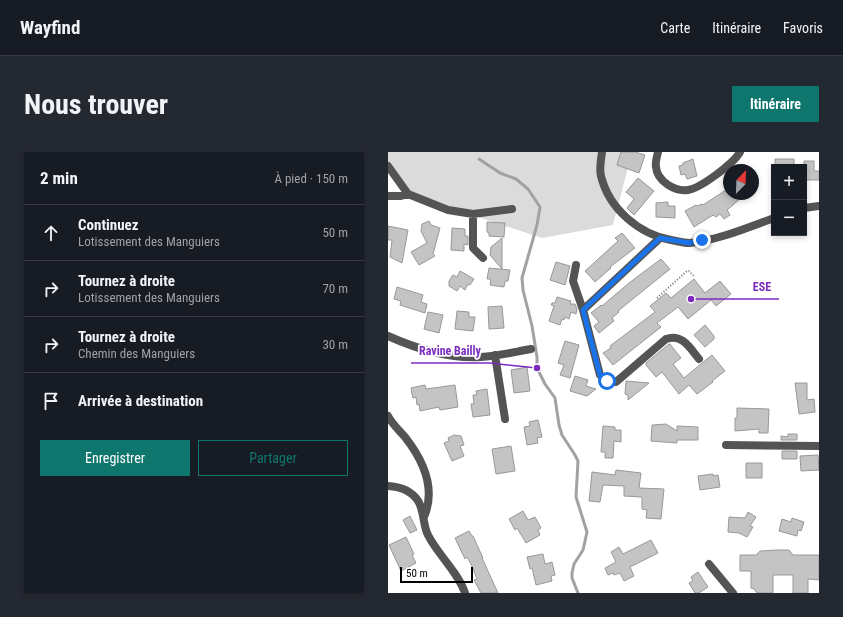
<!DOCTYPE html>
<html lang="fr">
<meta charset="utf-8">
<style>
body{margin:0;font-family:"Roboto Condensed",sans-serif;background:#242831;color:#f1f3f6}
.controls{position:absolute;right:12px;top:12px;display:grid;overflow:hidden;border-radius:0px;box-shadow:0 2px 6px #0003}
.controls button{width:36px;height:36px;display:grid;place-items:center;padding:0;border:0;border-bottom:1px solid #363941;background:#171b24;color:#f1f3f6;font:20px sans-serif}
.compass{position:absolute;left:335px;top:12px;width:36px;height:36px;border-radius:50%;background:#171b24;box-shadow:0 2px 6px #0003;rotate:23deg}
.scale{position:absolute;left:12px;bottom:10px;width:73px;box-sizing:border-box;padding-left:4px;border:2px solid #000;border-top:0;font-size:11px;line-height:14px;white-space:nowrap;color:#000;-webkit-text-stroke:3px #fff;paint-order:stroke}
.stop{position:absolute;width:12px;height:12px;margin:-9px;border:3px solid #1a73e8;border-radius:50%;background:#fff}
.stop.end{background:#1a73e8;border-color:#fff;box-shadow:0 1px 4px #0008}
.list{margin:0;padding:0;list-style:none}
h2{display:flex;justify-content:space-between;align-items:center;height:52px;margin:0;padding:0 16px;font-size:17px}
h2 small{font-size:13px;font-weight:400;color:#9ea1a6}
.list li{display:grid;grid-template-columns:26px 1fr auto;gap:12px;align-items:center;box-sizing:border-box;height:56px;padding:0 16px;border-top:1px solid #363941}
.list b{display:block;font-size:15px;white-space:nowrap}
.list p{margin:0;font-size:13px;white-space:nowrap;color:#9ea1a6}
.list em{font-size:13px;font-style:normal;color:#9ea1a6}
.actions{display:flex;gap:8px;padding:12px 16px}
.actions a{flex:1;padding:9px 0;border:1px solid #0f766e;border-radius:0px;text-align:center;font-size:14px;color:#0f766e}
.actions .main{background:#0f766e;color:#fff}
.icon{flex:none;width:22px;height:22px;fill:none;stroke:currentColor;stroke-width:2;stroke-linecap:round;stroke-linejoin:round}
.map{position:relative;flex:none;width:431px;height:441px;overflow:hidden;border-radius:0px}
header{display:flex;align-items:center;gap:24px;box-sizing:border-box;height:56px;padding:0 20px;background:#171b24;border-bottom:1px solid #363941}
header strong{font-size:19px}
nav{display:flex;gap:22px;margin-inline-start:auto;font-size:14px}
.intro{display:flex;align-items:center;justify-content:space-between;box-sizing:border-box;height:96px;padding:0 24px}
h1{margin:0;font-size:28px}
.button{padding:10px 18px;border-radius:0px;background:#0f766e;color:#fff;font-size:14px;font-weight:700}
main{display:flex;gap:24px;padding:0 24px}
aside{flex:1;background:#171b24;border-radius:0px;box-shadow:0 2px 6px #0003}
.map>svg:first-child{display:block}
.green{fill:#dbdbdb}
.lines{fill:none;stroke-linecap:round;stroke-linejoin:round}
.stream{stroke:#a2a2a2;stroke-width:3}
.building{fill:#c4c4c4;stroke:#989898}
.path{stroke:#767676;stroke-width:2;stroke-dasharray:1 2;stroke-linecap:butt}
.minor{stroke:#545454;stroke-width:8}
.tertiary{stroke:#545454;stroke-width:8}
.route{stroke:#1a73e8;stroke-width:5}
.leader{fill:none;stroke:#7b2cbf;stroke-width:1.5}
.callout-dot{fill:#7b2cbf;stroke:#fff;stroke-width:1.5}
.callout-label{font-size:12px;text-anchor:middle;font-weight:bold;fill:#7b2cbf;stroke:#fff;stroke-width:3.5;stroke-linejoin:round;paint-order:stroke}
</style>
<header>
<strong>Wayfind</strong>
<nav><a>Carte</a><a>Itinéraire</a><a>Favoris</a></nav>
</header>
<div class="intro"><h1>Nous trouver</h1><a class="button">Itinéraire</a></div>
<main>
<aside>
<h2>2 min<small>À pied · 150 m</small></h2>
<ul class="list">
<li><svg class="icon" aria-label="ahead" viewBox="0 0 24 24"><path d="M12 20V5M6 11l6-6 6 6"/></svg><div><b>Continuez</b><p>Lotissement des Manguiers</p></div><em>50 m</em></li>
<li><svg class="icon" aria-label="right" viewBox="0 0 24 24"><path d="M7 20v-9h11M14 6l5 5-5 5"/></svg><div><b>Tournez à droite</b><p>Lotissement des Manguiers</p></div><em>70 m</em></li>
<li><svg class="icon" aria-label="right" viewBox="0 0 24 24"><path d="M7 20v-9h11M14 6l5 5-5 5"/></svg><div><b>Tournez à droite</b><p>Chemin des Manguiers</p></div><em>30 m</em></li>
<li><svg class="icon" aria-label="arrive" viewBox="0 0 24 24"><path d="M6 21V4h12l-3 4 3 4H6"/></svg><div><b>Arrivée à destination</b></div></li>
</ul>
<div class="actions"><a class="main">Enregistrer</a><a>Partager</a></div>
</aside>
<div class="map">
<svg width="431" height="441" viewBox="0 0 431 441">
<rect width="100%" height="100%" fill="#fff"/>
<!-- green -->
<path class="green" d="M0,0H244L225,73L154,86L26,44L0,17Z"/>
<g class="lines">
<!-- stream -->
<path class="stream" d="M91,7L112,21L128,27L140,37L152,55L149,73L134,126L135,138L144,174L149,205V216L157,232L167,246L171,273L174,283L187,303L190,309L188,345L199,380L195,398L186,412L184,421V426L190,441"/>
</g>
<!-- building -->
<path class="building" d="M233,0H247L257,3L251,21L229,13Z
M305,7L309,24L299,27L297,22L293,23L291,14L295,13V11Z
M387,7H406V15H387Z
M416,9H426V19H431V28H416Z
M250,26L266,39L246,63L239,56L246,47L238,40Z
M341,36V42H358L339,58L342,63L336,67L332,62L328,65L325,63L306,75L297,59L308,53L309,54L314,52L315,53Z
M280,50V54H287V66L268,65V51Z
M41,69L43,73L52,76L45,102L47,104L31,113L23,100L39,91L33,79L34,72Z
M99,70L117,71L116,85L101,84V81L99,80Z
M0,74L20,78L14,111L2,105L4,88H0Z
M64,76L77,77V84H80V93L76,92V99L63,98Z
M234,81L247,96L222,115L223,116L207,130L197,119L230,89L227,86Z
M114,86V117L102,103L103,95Z
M273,107L282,117L230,159L231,160L224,166L226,169L211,181L206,174L211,170L203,161L213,153L214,154L241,131Z
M168,110L182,114L177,133L162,128Z
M101,116L122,118L120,129H117L116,135L102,133L103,127H99Z
M72,119L86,127L82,133L80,132L77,138L72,134L69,139L61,134V129L65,123L69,125Z
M306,127L317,141L332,129L343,142L328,154L323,148L300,167L290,155L269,171L273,175L225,213L215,201L223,196L222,194L267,160L262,154L278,141L283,146Z
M9,135L35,143L33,150L39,152L37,161L12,153L13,149L6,147Z
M169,145L183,149L182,152H187L189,157L188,162L183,160L181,167L177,165L176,168L174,167L172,173L161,169L166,154L163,153L164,151H167Z
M114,154L116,176L101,177L100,155Z
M69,159L81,160V165H87L85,179L67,177Z
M40,160L55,163L51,181L36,177Z
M317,173L326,184V187L317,195L306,183Z
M177,189L191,193L182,226L172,223L176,213L170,211Z
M281,192H282L293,206L285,212L296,226L324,203L337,219L324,229L325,230L309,242L301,233L291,242L274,220L268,225L258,213V211Z
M139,215L142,239L126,241L123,218Z
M187,224L200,228L198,234L208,237L199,244L182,239Z
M238,229L261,231L240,248V243L237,242Z
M407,231H419V248L426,247L427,260L411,262Z
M37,233L38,237L67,233L70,255L52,258L51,255L32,259L31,252L29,253L28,245L25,246L24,242L23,236Z
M99,237L102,263L85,265L83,252H86L85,243H89L88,239Z
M349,256L381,257L380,281H371V277L347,279V266H349Z
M150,268L154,285L149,286L150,291L139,293L136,275L142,274L141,270Z
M278,272L289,279V274L310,275V288H289V291L263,289L264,273Z
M215,274L227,275V278H233V290L226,289L225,306H217V300H213Z
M400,282H409V288H393V284L400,285Z
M66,283L73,284L76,293L72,294L76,304L64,309L56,291L61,289L60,286Z
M123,294L127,319L108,322L104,297Z
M394,299H409V307H394Z
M430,303L431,318L413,319L412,304Z
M358,311H374V326H358Z
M228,318L253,321L251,336L276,337L273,367L258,366L259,358L254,357V345L236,344V334L215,333L212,350L201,349L204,320L227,323Z
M325,322V324L330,323L332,335L312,338L310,324Z
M135,359L140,368L147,365L153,376L150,378L152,383L138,391L129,376L127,378L121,367Z
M360,360L368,365L362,374L365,375L359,385L351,381L340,380L341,365L357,366Z
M22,364L29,378L22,381L15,368Z
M404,366L416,370L413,379L410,378L409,384L391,379L394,367L403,370Z
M81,379L84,384H85L95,406H94L110,441H93L86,428L89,427L83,412L79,405L77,407L67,386Z
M18,385L26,402L24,403L28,411L13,419L1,393Z
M263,388L270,401L242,415L246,424L236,429L232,421L226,423L225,421L220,423L217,416L228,410L223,400L231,395L235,402Z
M390,398H401L405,403H431V428L420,427V441H405V423H385V441H369L366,437L363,436V419H352V403H368L372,399Z
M155,402L157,412L164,410L167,423L163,424L164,429L148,433L144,416L142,417L139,405Z
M310,420L320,435L311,441H307L301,431L305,429L303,425Z"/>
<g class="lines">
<!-- path -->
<path class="path" d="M269,146L299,119H301L306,124"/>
<!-- minor -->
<path class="minor" d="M270,0C269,4 267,11 268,15C269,29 287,40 300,38C313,36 346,11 352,0
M0,14L20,42L60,58L85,62L124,57
M0,44H13L20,42
M85,62V96L95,106
M272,86L195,158L212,223L219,229L228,230L278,187C294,181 302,196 311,207
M188,113L185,129L195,158
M0,184C29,197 61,207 93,205C110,204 126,200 143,197
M107,203L117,267
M0,264C4,272 11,278 17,285C35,308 48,337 36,365
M338,293L431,294
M0,334C11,335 20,337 28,346C37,356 34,372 40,383C50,403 70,420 77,441
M321,412L345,441"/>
<!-- tertiary -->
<path class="tertiary" d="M214,0C213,8 211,17 213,24C221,57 251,82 283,88C289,89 296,91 301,91C328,89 361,75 386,66
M416,56L431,54"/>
</g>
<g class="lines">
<!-- route -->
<path class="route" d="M219,229L212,223L195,158L272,86L301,91L314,88"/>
</g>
<!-- callouts -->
<path class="leader" d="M303 147L357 147H391M149 216L101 211H23"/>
<g class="callout-dot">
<circle cx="303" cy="147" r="4"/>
<circle cx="149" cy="216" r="4"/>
</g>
<g class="callout-label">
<text x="374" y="139">ESE</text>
<text x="62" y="203">Ravine Bailly</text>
</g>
</svg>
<div class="controls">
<button>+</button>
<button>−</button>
</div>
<svg class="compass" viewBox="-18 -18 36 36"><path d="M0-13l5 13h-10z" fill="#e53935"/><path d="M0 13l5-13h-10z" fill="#9ea1a6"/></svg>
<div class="scale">50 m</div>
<div class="stop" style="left:219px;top:229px"></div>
<div class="stop end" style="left:314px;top:88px"></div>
</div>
</main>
